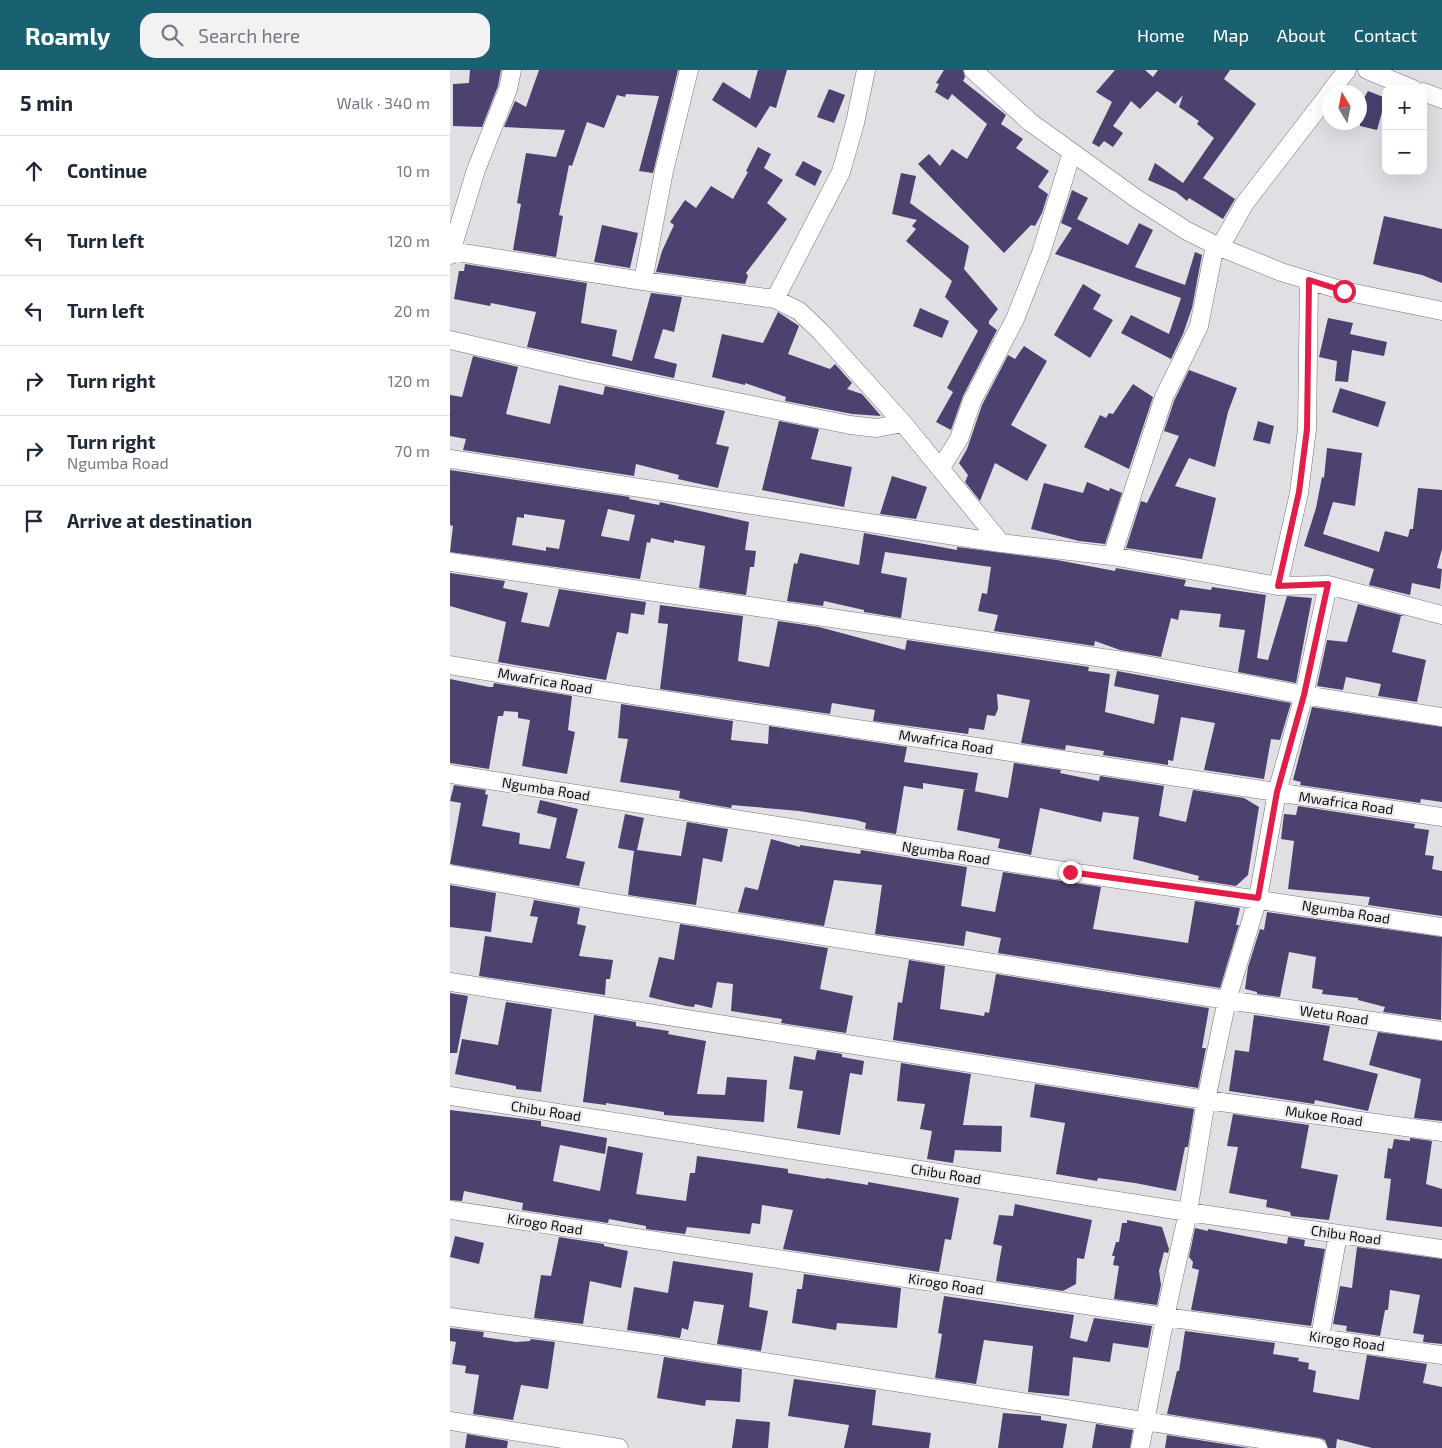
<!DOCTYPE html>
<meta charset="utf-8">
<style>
body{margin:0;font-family:"Exo 2",sans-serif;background:#f2f2f3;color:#1f2937}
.controls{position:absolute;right:15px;top:15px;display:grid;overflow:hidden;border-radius:10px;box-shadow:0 5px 20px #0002}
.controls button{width:45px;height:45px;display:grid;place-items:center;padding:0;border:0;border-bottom:1px solid #e0e1e3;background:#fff;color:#1f2937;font:25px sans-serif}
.compass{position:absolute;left:872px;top:15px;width:45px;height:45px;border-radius:50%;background:#fff;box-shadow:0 5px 20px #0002;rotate:350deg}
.stop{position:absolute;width:15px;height:15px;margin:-11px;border:4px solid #e11d48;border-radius:50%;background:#fff}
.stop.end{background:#e11d48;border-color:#fff;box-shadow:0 1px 5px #0008}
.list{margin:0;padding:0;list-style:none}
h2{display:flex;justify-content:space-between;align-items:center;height:65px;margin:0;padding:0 20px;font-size:21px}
h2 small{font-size:16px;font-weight:400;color:#747a83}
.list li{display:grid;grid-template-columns:32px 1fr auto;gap:15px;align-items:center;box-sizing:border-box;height:70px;padding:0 20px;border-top:1px solid #e0e1e3}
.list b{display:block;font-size:19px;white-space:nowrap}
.list p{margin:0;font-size:16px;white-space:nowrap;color:#747a83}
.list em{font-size:16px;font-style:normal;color:#747a83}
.icon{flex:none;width:28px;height:28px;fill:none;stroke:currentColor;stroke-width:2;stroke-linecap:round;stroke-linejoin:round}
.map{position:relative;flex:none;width:992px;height:1378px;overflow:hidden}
header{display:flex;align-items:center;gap:30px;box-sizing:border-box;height:70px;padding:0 25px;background:#196071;color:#fff}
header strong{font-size:24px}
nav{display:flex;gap:28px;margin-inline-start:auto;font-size:18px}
.search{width:350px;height:45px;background:#f2f2f3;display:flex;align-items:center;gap:12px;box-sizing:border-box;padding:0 18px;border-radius:15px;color:#747a83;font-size:19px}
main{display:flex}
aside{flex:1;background:#fff}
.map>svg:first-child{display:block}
.building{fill:#4c416f;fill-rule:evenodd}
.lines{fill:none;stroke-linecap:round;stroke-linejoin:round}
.minor-casing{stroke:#767377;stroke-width:19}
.minor{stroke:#fff;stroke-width:18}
.route{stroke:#e11d48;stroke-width:6}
.labels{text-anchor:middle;stroke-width:5;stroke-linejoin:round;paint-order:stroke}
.street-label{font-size:14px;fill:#0f0e10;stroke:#efecf0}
</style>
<header>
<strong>Roamly</strong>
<div class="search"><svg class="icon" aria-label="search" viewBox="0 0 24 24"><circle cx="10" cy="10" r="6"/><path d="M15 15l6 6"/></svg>Search here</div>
<nav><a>Home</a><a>Map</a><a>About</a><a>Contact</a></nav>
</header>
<main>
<aside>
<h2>5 min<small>Walk · 340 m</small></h2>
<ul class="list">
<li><svg class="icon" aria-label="ahead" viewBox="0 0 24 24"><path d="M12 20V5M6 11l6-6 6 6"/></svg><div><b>Continue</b></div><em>10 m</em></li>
<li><svg class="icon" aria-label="left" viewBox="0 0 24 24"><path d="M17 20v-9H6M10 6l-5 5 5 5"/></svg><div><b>Turn left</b></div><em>120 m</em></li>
<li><svg class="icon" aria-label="left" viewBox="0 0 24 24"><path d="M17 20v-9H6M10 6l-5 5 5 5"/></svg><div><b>Turn left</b></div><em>20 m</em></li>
<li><svg class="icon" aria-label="right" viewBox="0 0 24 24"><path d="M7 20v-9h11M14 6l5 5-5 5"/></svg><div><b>Turn right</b></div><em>120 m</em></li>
<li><svg class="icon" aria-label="right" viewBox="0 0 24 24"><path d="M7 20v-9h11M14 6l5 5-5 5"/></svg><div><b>Turn right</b><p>Ngumba Road</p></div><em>70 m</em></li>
<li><svg class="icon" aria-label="arrive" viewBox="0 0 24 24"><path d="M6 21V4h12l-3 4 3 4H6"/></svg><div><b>Arrive at destination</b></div></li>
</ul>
</aside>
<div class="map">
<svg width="992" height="1378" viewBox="0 0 992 1378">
<rect width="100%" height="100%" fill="#e1dfe3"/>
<!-- building -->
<path class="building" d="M20,0H51L48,16L32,57L3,56V14L19,13Z
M89,0H228L203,103L189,101L209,26L176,24L175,27L167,25L154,58L137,52L122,96L119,95L109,145L113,146L106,187L63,180L71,134L67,133L76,83L106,87L115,60L54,57L65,31L76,37Z
M308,0H337L326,38L320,36L306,58L262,30L273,12L300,29Z
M494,0H513L515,7L513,11L556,45L551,54L573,69L566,78L599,101L588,117L598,124L592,143L585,156L581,155L554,183L468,94L479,84L490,96L502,79L517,89L537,54L502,24L498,30L485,22L489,14L486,13Z
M665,0H695L703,7L708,0H780L774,9L806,34L753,108L785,129L773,149L739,128L737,131L726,122L698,110L705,93L733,113L764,68L747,54L749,51L729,37L733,25L725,34L707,21L690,39L681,31L663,56L673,63L663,77L654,71L649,77L642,73L662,32L646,22Z
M379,19L395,25L384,53L367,47Z
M918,21L936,28V44L932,42L927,60L910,56V26L914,28Z
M308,77L321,84L314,98L333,110L317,133L337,149L296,203L298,206L295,214L206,202L212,181L224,155L220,152L235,130L246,138L261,116L283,129L298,102L296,101Z
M353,91L372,101L365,116L345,105Z
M451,103L466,106L460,133L519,176L514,199L548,239L539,251V254L547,260L513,326L501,360L486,352L503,322L497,318L528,261L495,227L502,211L456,171L466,159L462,156L467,150L442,144Z
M622,120L638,128L627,149L678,175L689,153L703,160L685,197L735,215L745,182L752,185L742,238L733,264L721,289L671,263L681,245L719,264L731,228L605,184L622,158L611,153Z
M934,146L992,159V213L972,205L923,194Z
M152,155L188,163L180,198L144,192Z
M15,194L137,213L131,253L167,260L162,286L182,291L201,223L232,227L224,262L213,259L204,288L227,294L224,308L77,277L86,242L41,233L40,236L4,229L9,201H14Z
M633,214L651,225L643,239L663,250L640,288L604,265Z
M470,238L499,251L492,268L463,256Z
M328,242L349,256L338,284L380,299L385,294L402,313L397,319L412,324L431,346L402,344L335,331L336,327L295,313V315L262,307L272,264L313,273Z
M878,248L903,253L900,264L937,272L934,286L902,280L898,312L885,311L887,291L869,287Z
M574,276L597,291L561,355L597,375L577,411L545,393L530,431L515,412L518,405L509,393L517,379L532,335L558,285L565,289Z
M23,286L68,297L56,344L100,354L109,315L153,325L155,316L275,341L266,374L279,377L268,418L228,409L229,405L186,394L184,406L13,380L16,369L0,366V325L12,327Z
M739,300L787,318L778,342L765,397L739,388L725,416L766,428L752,489L676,478L691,431L697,433L729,366L714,361L724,331Z
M683,314L703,327L679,399L634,377L650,345L656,348L659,343L663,344Z
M890,318L936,332L928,357L882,342Z
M329,351L369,359L361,389L402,397L394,437L312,420Z
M808,351L824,356L820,374L803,370Z
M877,378L912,383L905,436L883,432L873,464L929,482L935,461L958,467L960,459H963L968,418L992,420V479L987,498L992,499L990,519L962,513L960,525L919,515L924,499L854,476L866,438L872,407L874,408Z
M0,400L180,427L179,429L209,435L210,432L299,452L295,480L306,481L304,497H300L296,525L249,518L255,476L224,470V473L201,468L200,473L197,472L190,509L0,482L3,456L0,455ZM158,439L185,445L179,471L151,466ZM74,444L115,450L109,479L96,477V481L62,475L67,447L74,448Z
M442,406L477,417L466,449L430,444Z
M637,412L659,421L660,418L672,423L655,474L629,471L581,459L594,413L633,423Z
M414,463L507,480V477L607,490L665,501L666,498L736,510L734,516L761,520L762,517L816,525L807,588L818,590L837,526L862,528L846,613L788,602L795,560L769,557L771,544L730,540L728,550L721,548L711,587L670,580L645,571L644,576L544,561L548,545L528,541L532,523L537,524L541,497L435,482L431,503L457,508L451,548L414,542V540L374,531L373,536L337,531L344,493L347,494L350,483L409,495Z
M0,503L55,511L53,518L78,523L71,552L99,557L109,519L196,532L194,545L181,543L178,564L167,562L156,610L48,592L56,552L0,536Z
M908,534L955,546H951L942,582L976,590L967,632L928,626L931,614L896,607L893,620L867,616L877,570L897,572Z
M210,535L293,546L288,591L319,597L328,551L369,557L455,580L457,570L639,597L638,601L660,604L655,642L704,654L709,625L664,616L667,601L841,633L830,670L821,669L814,709L754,700L765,653L731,647L723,691L718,690V695L653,685L654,681L616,675L615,680L571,673L580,630L547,624L548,639L545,646L537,645L534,660L519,658L518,664L423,651L425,640L382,633L380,644L210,619L218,554L208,553Z
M0,609L39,617H43L44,613L122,626L118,660L125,662L117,704L72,696L80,650L68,648V642L54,641L53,646H48L39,699L0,693Z
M171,634L283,651L281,670L318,674L319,656L457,677L454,692L528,703L525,721L473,713V719L454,716L446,764L415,759L416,753L406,750L349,741L282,735L281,738L240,731L229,728L230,721L170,712L178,669L168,668Z
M862,637L992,657V732L971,729L970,733L850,715L851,712L843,710Z
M564,693L611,700L610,703L649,711L650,706L714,716L709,746L736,752L743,720L794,728L809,737L798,805L786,816L748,810L749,806L683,789L689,747L653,742L651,752L590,738L581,785L548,778L550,769L507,760L514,719L558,728Z
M4,715L36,720L35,724L38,725L32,756L70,763L69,774L100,779L107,748L87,743L90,730L128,739L116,788L135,792L129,816L0,794L11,733L0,731Z
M848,736L965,754L964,758L979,760L975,785L984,786L982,799L992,801V846L918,835L920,827L838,819L844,771L831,769L834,744L846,745Z
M175,744L194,748L187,780L231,786L237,752L278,759L272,792L253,788L246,835L178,825L184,781L168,778Z
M321,769L350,777V775L410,784L411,780L517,797L511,836L545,842L553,802L651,817L643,859L738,873L745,831L790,838L786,855H789L770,918L548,883L551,868L516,861L514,876L425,864L432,815L384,810L374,856L288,842L295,817L308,820Z
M0,815L46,823L41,862L0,857Z
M84,830L130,838L127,854L136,856L129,886L163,890L160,909H156L155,925L29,906L35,866L82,873L88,847L80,846Z
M817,842L992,867L991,950L933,942L935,937L908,930V928L872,924L873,920L862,918L866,887L839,882L830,927L807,924V922L795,919L798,897L810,859L814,860Z
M230,854L378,878L370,919L403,926L396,963L331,953L332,949L281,941L283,914L267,912L262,938L245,934L244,937L236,936L199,927L209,887L224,890Z
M459,890L495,896L490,939L534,946L535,942L539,943L546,904L759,938L752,978H756L748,1018L443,970L448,932L452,933Z
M0,923L18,926L7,983H0Z
M56,932L102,939L91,1022L66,1019V1016L5,1004L12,969L48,975Z
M144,945L186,952V956L219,961L218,964L256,971L247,1024L275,1025L277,1007L317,1010L314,1052L214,1045V1042L156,1033V1035L133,1032Z
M804,945L880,956L873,990L928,1004L918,1041L865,1030L864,1034L779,1021L785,980L799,982Z
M928,962L992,971V1051L964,1048L971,1009L919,995Z
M367,980L392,984V987L414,991L412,1005L400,1003L390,1065L347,1058L353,1021L339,1019L344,986L365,990Z
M451,993L521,1004L513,1055L552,1056L551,1082L505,1080L503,1093L477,1089L482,1061L470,1059L475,1034L447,1031Z
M585,1014L744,1039L738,1077H735L726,1121L685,1113L648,1108L647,1111L606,1104L615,1053L580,1047Z
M0,1040L91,1051V1056L157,1068L155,1084L110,1075L103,1111L150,1121L158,1076L193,1083L186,1124L236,1131L240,1103H245L247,1086L297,1093L338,1099V1103L375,1109L376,1108L418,1115V1112L509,1128L501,1170L495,1169L489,1202L333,1179L343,1140L312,1135L310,1154L302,1153L300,1164L237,1157L235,1164L196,1159V1156L159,1149L158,1153L72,1140L73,1133L14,1121L12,1131L0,1130Z
M783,1044L859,1055L851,1098L888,1105L879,1150L841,1146L840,1142L816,1137L817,1130L779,1123L788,1077L777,1076Z
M960,1068L982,1071L976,1114L992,1119V1157L936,1150L941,1109L934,1108L938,1078L942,1079L944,1069L960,1071Z
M565,1134L642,1150L634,1189L627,1188L626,1214L613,1221L546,1211L552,1176L543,1174L549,1145L563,1146Z
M677,1150L712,1157L719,1179L718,1183L714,1182L709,1201L711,1215L707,1235L664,1229L669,1196L663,1195L665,1186H662L666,1172H669L672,1153H677Z
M745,1158L758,1161V1159L837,1174L838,1167L855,1170L854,1176L875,1179L861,1256L741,1240L749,1200L742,1198L743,1192L739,1187Z
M5,1166L34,1173L29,1194L0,1187Z
M109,1167L154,1174V1176L178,1181L171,1218L140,1211L133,1254L84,1248L91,1205L101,1206Z
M907,1177L992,1189V1274L973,1272L974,1265L963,1263L970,1225L940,1220L938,1240H935L930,1266L896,1261L897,1256L883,1254L890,1216L902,1218Z
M223,1191L303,1203L299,1237L318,1241L311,1281L267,1274L274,1235L244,1231L238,1260L232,1258L230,1268L177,1260L184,1217L218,1223Z
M354,1204L451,1218L447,1258L387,1253L386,1260L342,1253L347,1219H352Z
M494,1226L624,1245L620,1268L637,1272L644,1248L702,1256L698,1278L663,1273L660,1292L623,1287L619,1326L578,1322L583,1276L534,1270L526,1314L485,1308L492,1264L488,1263Z
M0,1258L34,1262L33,1267L66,1272L80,1271L81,1269L105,1272L98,1319L71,1315L63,1350L23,1344L29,1305L15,1303L16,1296L2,1294L6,1272L0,1271Z
M735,1261L825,1273L823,1284L849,1288L848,1291L859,1293L858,1299L866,1301L863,1322L909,1330L917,1285L977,1294L973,1313L992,1317V1378H922L887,1369L886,1378H878L875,1370L870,1368L717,1344L727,1301H729Z
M214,1287L292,1299L290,1332L256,1330L255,1336L207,1328Z
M344,1309L426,1320L422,1355L481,1363L479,1378H394L399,1355L338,1346Z
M553,1343L591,1346V1350L617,1354L613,1378H548Z
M286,1349L320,1352L318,1378H282Z
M646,1354L683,1360L680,1378H642Z
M17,1364L58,1371L57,1378H15Z
M717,1365L799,1378H715Z"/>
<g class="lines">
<!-- minor casing -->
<g class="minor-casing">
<path id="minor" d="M523,0L580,52L687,129L737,161L765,175L831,202L894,221L992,241
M917,0L963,19
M880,22L897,0
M973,22L992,29
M770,177L795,133L879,24
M0,181L193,211L325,229L349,241L370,261L453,353L551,473
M0,185L26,100L58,19L62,0
M193,211L214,101L239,0
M325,229L391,102L405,53L416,0
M0,270L134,301L400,355L427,358L453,353
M0,389L551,473L662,486L828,516L878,515L992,545
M490,399L509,369L522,331L565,249L591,183L622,82
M662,486L714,327L749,256L765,175
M0,492L680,592L854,625L992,647
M828,516L849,423L857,359L859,211
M0,595L148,620L992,747
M0,704L620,802L992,857
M0,804L157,832L777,930L992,961
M0,912L756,1030L992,1062
M0,1026L738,1142L992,1179
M0,1140L715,1247L992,1285
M0,1247L206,1275L868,1378
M870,1267L888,1164
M0,1351L169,1378
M690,1378L715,1247L738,1142L756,1030L777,930L808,828L827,722L854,625L878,515"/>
</g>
<!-- minor -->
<use href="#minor" class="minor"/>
</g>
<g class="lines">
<!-- route -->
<path class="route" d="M620,802L808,828L827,722L854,625L878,514L828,516L849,422L857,359L859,210L894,221"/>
</g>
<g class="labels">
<!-- street labels -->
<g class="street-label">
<text transform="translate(95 611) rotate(10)" y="5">Mwafrica Road</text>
<text transform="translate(496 672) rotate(9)" y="5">Mwafrica Road</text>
<text transform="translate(96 719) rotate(9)" y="5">Ngumba Road</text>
<text transform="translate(896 733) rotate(8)" y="5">Mwafrica Road</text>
<text transform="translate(496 783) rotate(9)" y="5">Ngumba Road</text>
<text transform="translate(896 842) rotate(9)" y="5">Ngumba Road</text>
<text transform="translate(884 945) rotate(8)" y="5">Wetu Road</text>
<text transform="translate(96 1041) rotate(9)" y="5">Chibu Road</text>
<text transform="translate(874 1046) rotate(8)" y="5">Mukoe Road</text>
<text transform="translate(496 1104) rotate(9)" y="5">Chibu Road</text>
<text transform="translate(95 1154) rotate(9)" y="5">Kirogo Road</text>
<text transform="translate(896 1165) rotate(8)" y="5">Chibu Road</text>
<text transform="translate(496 1214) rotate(9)" y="5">Kirogo Road</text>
<text transform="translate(897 1271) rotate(8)" y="5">Kirogo Road</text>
</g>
</g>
</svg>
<div class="controls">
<button>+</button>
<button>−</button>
</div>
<svg class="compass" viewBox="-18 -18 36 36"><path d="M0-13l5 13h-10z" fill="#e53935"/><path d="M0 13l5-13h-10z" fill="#747a83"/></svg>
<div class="stop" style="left:894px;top:221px"></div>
<div class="stop end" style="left:620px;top:802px"></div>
</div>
</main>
